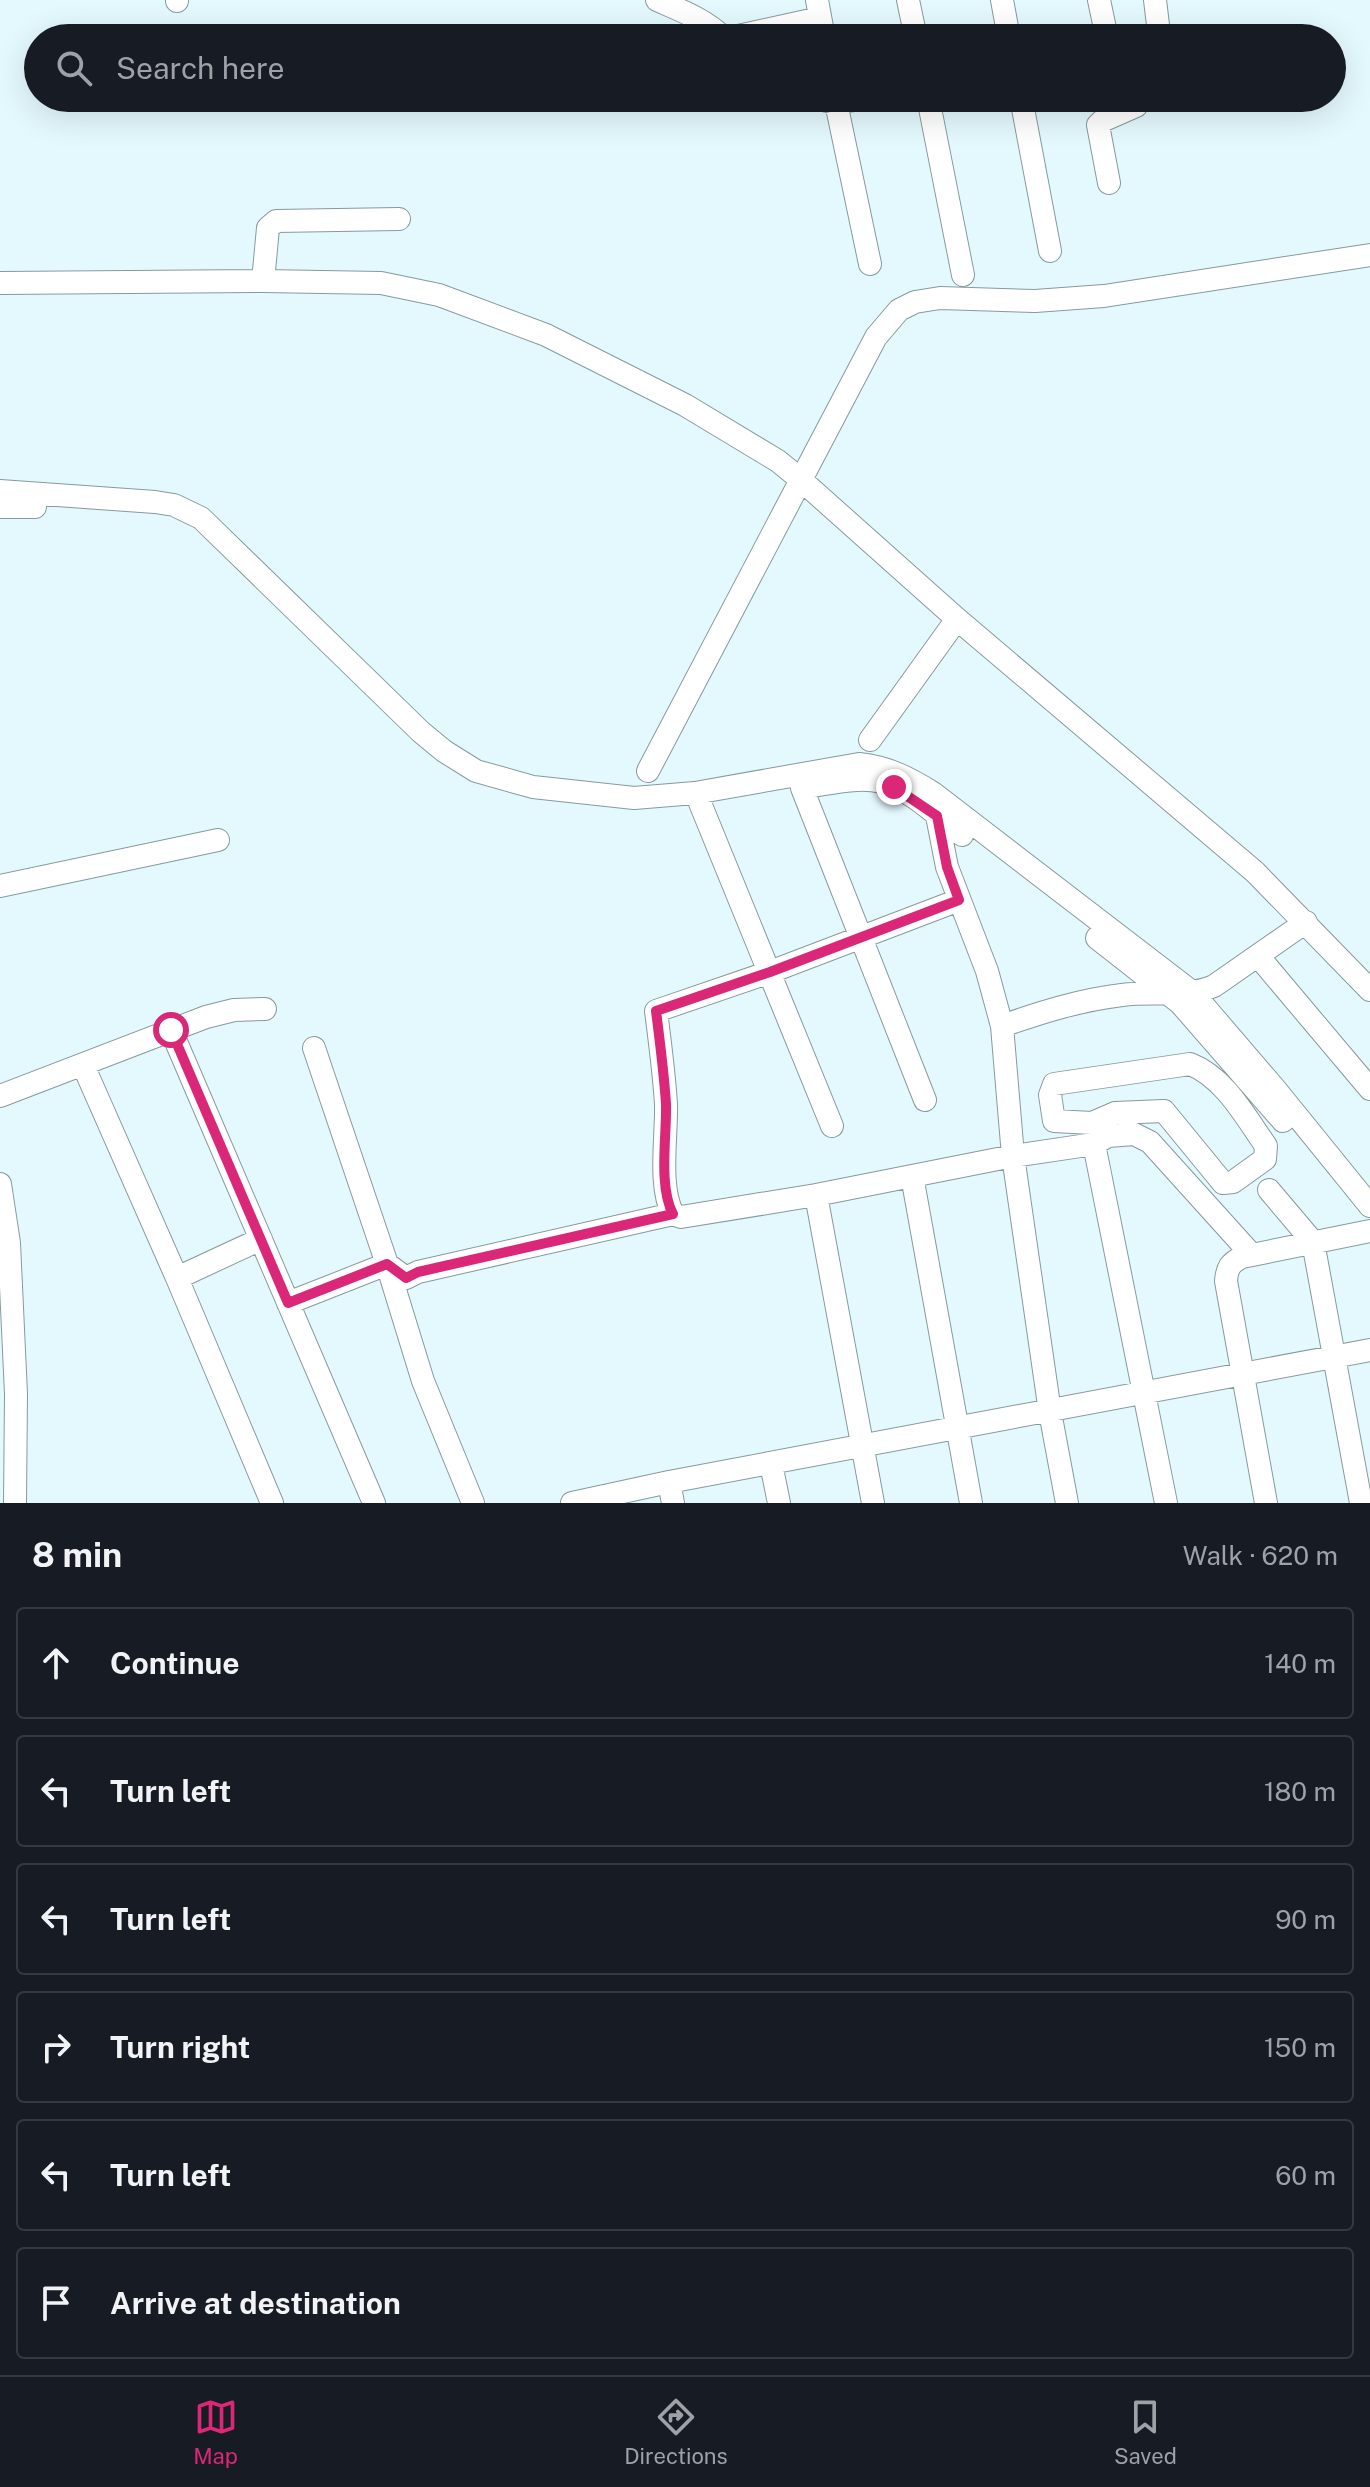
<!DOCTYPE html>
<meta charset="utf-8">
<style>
body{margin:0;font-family:"Public Sans",sans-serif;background:#20242c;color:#f1f3f6}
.stop{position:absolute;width:24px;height:24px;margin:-18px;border:6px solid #db2777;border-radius:50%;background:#fff}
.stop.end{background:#db2777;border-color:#fff;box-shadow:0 2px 8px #0008}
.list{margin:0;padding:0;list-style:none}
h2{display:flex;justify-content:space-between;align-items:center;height:104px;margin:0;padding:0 32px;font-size:34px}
h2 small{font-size:26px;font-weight:400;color:#9ea1a6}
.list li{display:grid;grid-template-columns:52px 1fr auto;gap:24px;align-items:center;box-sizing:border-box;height:112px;margin:0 16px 16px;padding:0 16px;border:2px solid #363941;border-radius:8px}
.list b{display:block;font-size:30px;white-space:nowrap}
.list em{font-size:26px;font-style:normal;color:#9ea1a6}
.icon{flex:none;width:44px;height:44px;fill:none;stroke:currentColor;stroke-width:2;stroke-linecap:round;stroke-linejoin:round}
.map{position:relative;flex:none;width:1370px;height:1503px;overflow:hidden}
.search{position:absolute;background:#171b24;box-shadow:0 8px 32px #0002;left:24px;right:24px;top:24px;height:88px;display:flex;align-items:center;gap:20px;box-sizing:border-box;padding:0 28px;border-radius:44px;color:#9ea1a6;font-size:30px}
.sheet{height:872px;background:#171b24}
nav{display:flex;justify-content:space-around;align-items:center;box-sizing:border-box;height:112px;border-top:2px solid #363941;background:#171b24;font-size:22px;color:#9ea1a6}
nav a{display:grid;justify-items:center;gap:4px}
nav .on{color:#db2777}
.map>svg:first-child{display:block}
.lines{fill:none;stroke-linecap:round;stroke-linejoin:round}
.minor-casing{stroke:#869a9e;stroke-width:24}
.minor{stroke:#fff;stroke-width:22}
.route{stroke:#db2777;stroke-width:10}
</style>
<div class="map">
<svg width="1370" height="1503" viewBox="0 0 1370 1503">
<rect width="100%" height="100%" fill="#e4f9fe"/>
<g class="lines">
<!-- minor casing -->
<g class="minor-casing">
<path id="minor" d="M177,0V1
M657,0C682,11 704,19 724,38
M817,0L824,38
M908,0L916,38
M1002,0L1009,38
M1099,0L1107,38
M1155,0L1158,25L1157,38
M729,38L820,18
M815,98L836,103L866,98
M835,98L870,264
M928,98L963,275
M1021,98L1050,251
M1109,183L1098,125L1102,121L1136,106L1138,98
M263,281L268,228L276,221L399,219
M0,283L263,281L381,283L439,295L546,335L685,405L778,461L800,479L957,619L1255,872L1370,990
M0,491L155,502L174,505L201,518L421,732L444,751L476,771L533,787L634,798L695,793L859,764C888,767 909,778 933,793L1192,992L1276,1090L1370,1206
M0,507H35
M870,740L957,619
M648,771L876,337L899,310L915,302L940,298L1035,301L1104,296L1370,255
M805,787C829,784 857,776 882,782C911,789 938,817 962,835
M802,788L925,1100
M700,803L832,1126
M937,816L947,867L987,971L1002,1026L1013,1156L1050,1412L1067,1503
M0,886L218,840
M959,900L770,972L656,1011C660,1042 664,1073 666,1104C667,1135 658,1187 673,1214L681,1217L816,1195L1013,1156L1094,1144L1108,1136L1134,1134L1150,1142L1252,1255
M1097,938L1180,1003L1283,1121
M1258,956L1370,1089
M1002,1026C1042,1012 1080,1000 1122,995C1152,991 1186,998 1214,986L1306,922
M171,1030L374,1503
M314,1048L387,1264L423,1381L473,1503
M1190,1064C1224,1077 1245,1116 1266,1146L1265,1159L1233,1182L1223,1183L1164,1111L1115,1113L1092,1123L1054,1121L1050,1095L1054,1084Z
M83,1065L177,1278L272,1503
M0,1096L206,1017L234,1010L265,1009
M1094,1144L1166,1503
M912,1176L971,1503
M0,1184L9,1243L16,1394L15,1503
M1269,1190L1313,1242L1361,1503
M816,1195L873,1503
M177,1278L261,1239
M288,1303L387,1264L406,1278L418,1272L673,1214
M771,1464L779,1503
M669,1482L673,1503
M572,1503L669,1482L1370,1350
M1266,1503L1226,1281C1227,1268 1230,1263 1242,1257L1370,1231"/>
</g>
<!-- minor -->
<use href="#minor" class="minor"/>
</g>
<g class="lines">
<!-- route -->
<path class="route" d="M171,1030L288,1303L387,1264L406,1278L418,1272L673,1214C658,1186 667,1135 666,1104C664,1073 660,1042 656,1011L770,972L959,900L947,867L937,816L894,787"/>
</g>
</svg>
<div class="stop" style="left:171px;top:1030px"></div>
<div class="stop end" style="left:894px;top:787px"></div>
<div class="search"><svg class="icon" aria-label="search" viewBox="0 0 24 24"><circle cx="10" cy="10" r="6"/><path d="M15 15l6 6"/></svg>Search here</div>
</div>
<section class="sheet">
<h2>8 min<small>Walk · 620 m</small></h2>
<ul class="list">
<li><svg class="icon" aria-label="ahead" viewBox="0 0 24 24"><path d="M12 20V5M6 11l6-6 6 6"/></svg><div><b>Continue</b></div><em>140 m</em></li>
<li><svg class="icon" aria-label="left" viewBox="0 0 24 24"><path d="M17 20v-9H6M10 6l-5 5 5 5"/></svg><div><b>Turn left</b></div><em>180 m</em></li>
<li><svg class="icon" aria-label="left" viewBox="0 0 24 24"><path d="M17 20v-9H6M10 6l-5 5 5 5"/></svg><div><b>Turn left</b></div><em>90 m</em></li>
<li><svg class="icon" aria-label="right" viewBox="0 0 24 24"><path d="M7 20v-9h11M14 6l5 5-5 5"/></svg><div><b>Turn right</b></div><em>150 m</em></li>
<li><svg class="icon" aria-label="left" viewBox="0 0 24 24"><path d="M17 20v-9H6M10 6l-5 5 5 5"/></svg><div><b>Turn left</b></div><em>60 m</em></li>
<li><svg class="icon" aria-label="arrive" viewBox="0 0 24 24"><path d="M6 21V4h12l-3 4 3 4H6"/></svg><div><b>Arrive at destination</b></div></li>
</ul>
</section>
<nav>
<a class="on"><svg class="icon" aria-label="map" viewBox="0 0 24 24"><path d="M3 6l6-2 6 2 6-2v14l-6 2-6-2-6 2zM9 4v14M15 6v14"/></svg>Map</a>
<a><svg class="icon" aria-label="directions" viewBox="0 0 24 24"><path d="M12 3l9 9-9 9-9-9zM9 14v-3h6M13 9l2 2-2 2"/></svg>Directions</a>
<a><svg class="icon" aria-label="saved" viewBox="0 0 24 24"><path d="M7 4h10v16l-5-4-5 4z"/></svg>Saved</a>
</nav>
